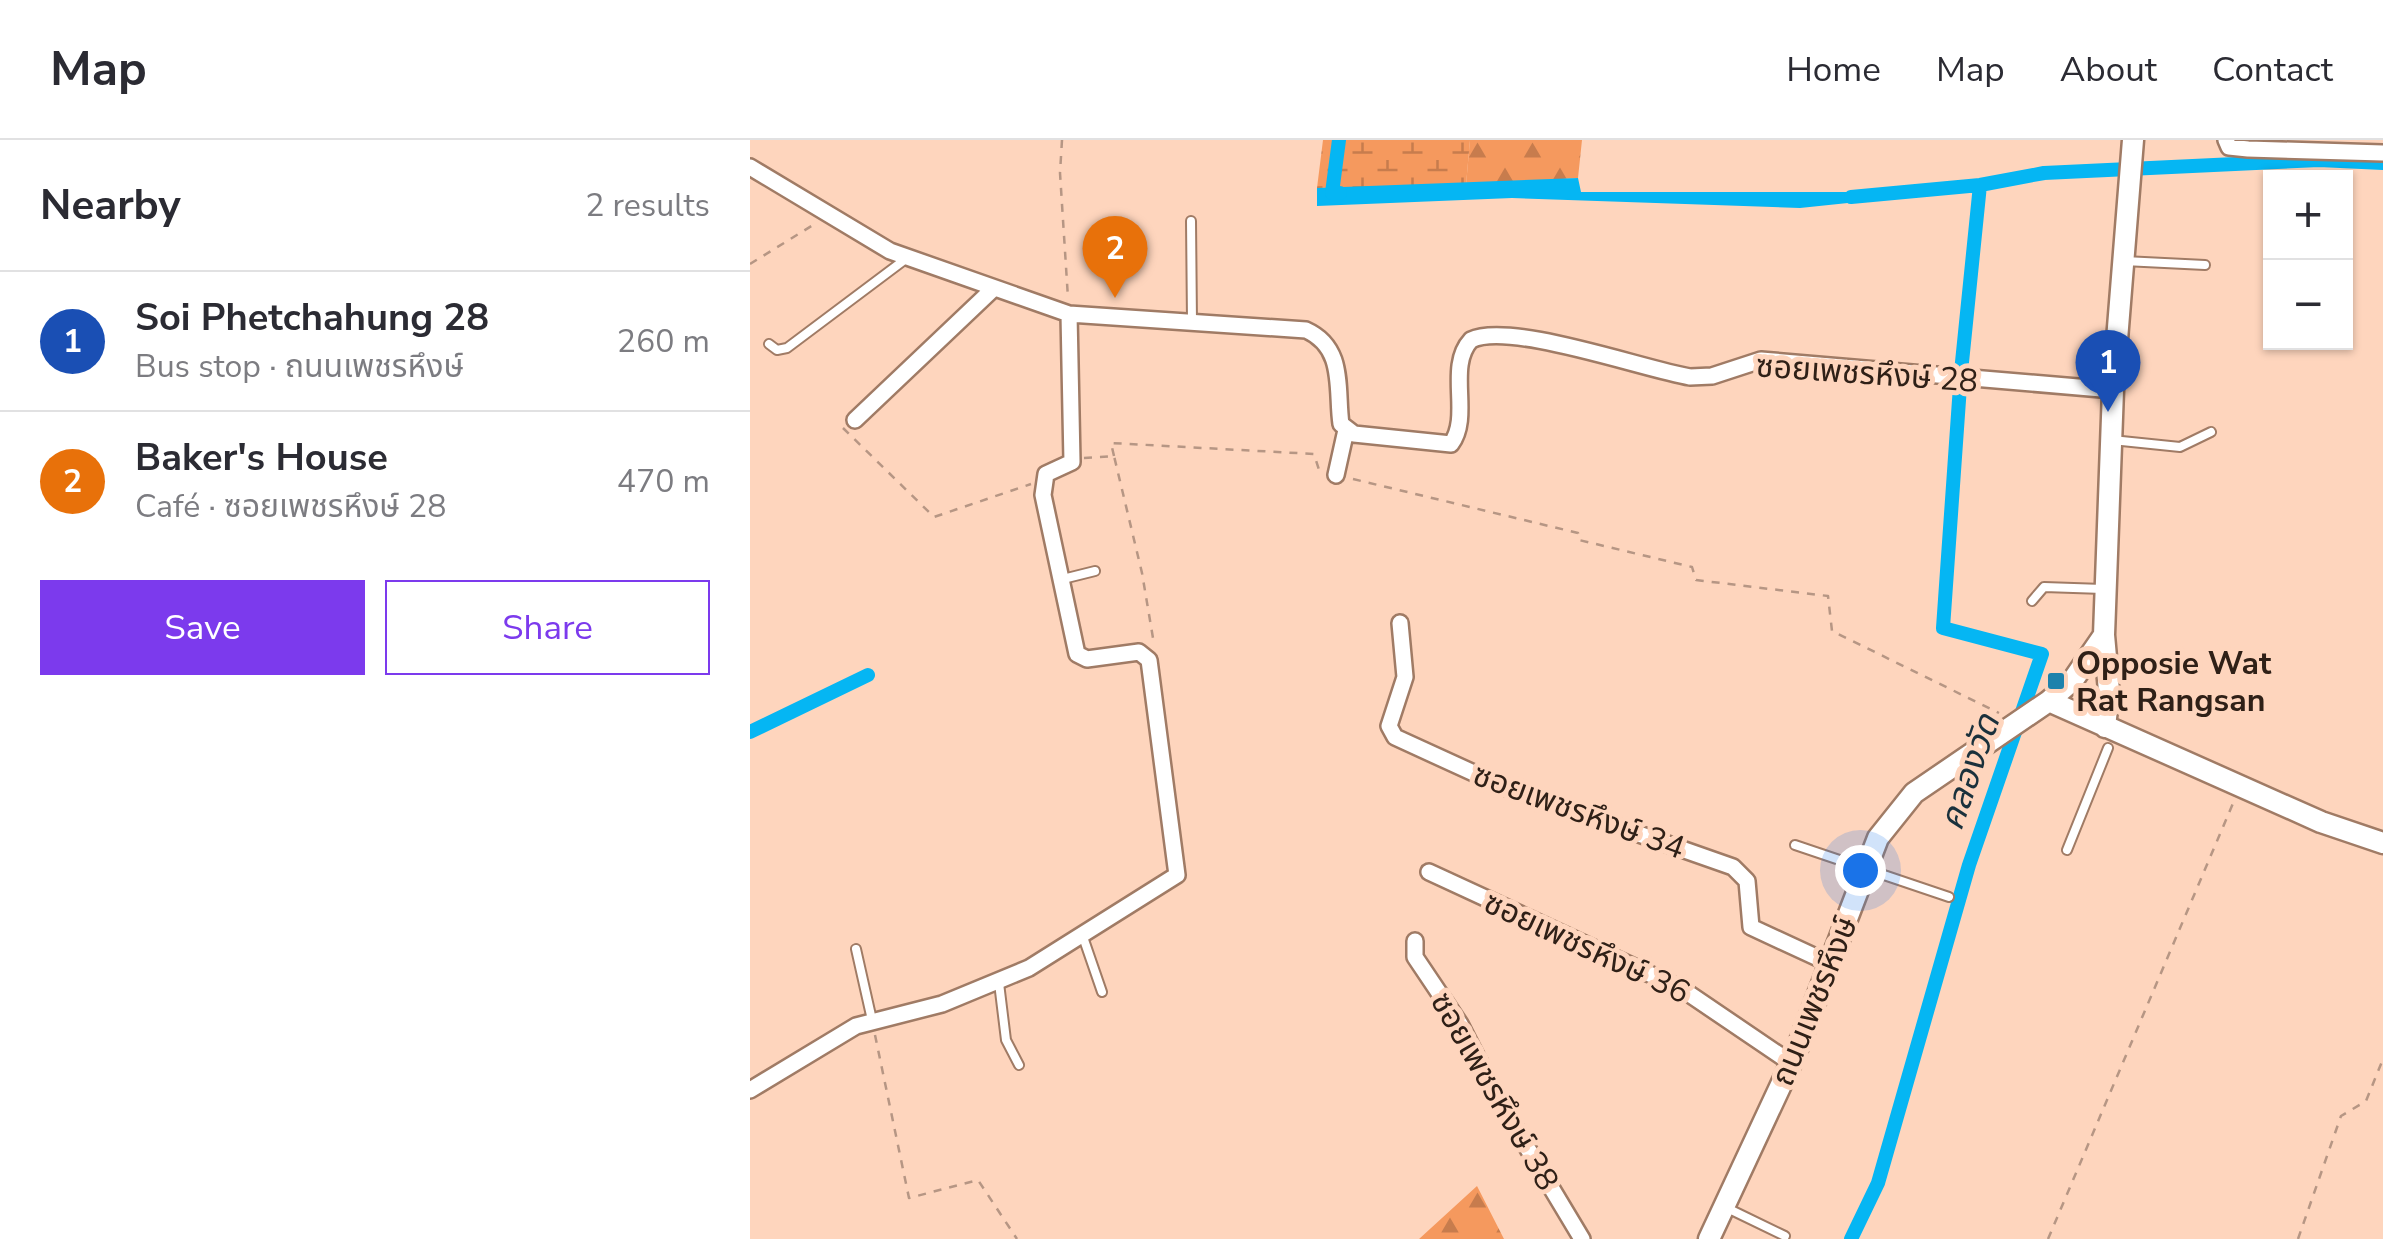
<!DOCTYPE html>
<meta charset="utf-8">
<style>
body{margin:0;font-family:"Nunito Sans","Noto Sans Thai",sans-serif;background:#f2f2f3;color:#2b2b33}
.controls{position:absolute;right:30px;top:30px;display:grid;overflow:hidden;border-radius:0px;box-shadow:0 2px 8px #0004}
.controls button{width:90px;height:90px;display:grid;place-items:center;padding:0;border:0;border-bottom:2px solid #e1e1e2;background:#fff;color:#2b2b33;font:50px sans-serif}
.you{position:absolute;left:1110px;top:730px;width:35px;height:35px;margin:-25px;border:8px solid #fff;border-radius:50%;background:#1a73e8;box-shadow:0 0 0 15px #1a73e833}
.badge{display:grid;place-items:center;width:65px;height:65px;border-radius:50%;background:#7c3aed;color:#fff;font-size:32px;font-weight:700}
.pin{position:absolute;translate:-50% -82px;filter:drop-shadow(0 2px 5px #0008)}
.pin::after{content:'';position:absolute;top:52px;width:35px;height:30px;background:inherit;clip-path:polygon(0 0,100% 0,50% 100%)}
.list{margin:0;padding:0;list-style:none}
h2{display:flex;justify-content:space-between;align-items:center;height:130px;margin:0;padding:0 40px;font-size:42px}
h2 small{font-size:32px;font-weight:400;color:#7c7c81}
.list li{display:grid;grid-template-columns:65px 1fr auto;gap:30px;align-items:center;box-sizing:border-box;height:140px;padding:0 40px;border-top:2px solid #e1e1e2}
.list b{display:block;font-size:38px;white-space:nowrap}
.list p{margin:0;font-size:32px;white-space:nowrap;color:#7c7c81}
.list em{font-size:32px;font-style:normal;color:#7c7c81}
.actions{display:flex;gap:20px;padding:30px 40px}
.actions a{flex:1;padding:22px 0;border:2px solid #7c3aed;border-radius:0px;text-align:center;font-size:35px;color:#7c3aed}
.actions .main{background:#7c3aed;color:#fff}
.map{position:relative;flex:none;width:1633px;height:1099px;overflow:hidden}
header{display:flex;align-items:center;gap:60px;box-sizing:border-box;height:140px;padding:0 50px;background:#fff;border-bottom:2px solid #e1e1e2}
header strong{font-size:48px}
nav{display:flex;gap:55px;margin-inline-start:auto;font-size:35px}
main{display:flex}
aside{flex:1;background:#fff}
.map>svg:first-child{display:block}
.forest{fill:url(#forest-firs)}
.wetland{fill:url(#wetland-marsh)}
.water{fill:#05b6f3}
.lines{fill:none;stroke-linecap:round;stroke-linejoin:round}
.canal{stroke:#05b6f3;stroke-width:14}
.lane-casing{stroke:#a07b65;stroke-width:12}
.street-casing{stroke:#a07b65;stroke-width:20}
.secondary-casing{stroke:#a07b65;stroke-width:25}
.path{stroke:#b69684;stroke-width:2.5;stroke-dasharray:8 8;stroke-linecap:butt}
.lane{stroke:#fff;stroke-width:8}
.street{stroke:#fff;stroke-width:15}
.secondary{stroke:#fff;stroke-width:20}
.poi-dot{fill:#1d82ac;stroke:#fed5bd;stroke-width:4}
.labels{text-anchor:middle;stroke-width:10;stroke-linejoin:round;paint-order:stroke}
.street-label{font-size:32px;fill:#2f2017;stroke:#fed5bd}
.poi-label{font-size:32px;font-weight:bold;fill:#2f2017;stroke:#fed5bd;text-anchor:start}
.water-label{font-size:35px;font-style:italic;fill:#1a313c;stroke:#fed5bd}
</style>
<header>
<strong>Map</strong>
<nav><a>Home</a><a>Map</a><a>About</a><a>Contact</a></nav>
</header>
<main>
<aside>
<h2>Nearby<small>2 results</small></h2>
<ul class="list">
<li><span class="badge" style="background:#1a4fb4">1</span><div><b>Soi Phetchahung 28</b><p>Bus stop · ถนนเพชรหึงษ์</p></div><em>260 m</em></li>
<li><span class="badge" style="background:#e8710a">2</span><div><b>Baker's House</b><p>Café · ซอยเพชรหึงษ์ 28</p></div><em>470 m</em></li>
</ul>
<div class="actions"><a class="main">Save</a><a>Share</a></div>
</aside>
<div class="map">
<svg width="1633" height="1099" viewBox="0 0 1633 1099">
<defs>
<pattern id="forest-firs" width="22" height="20" patternUnits="userSpaceOnUse" patternTransform="scale(2.5)"><rect width="22" height="20" fill="#f5995e"/><path d="M5 1l3.5 6h-7zM16 11l3.5 6h-7z" fill="#c77c4d"/></pattern>
<pattern id="wetland-marsh" width="20" height="14" patternUnits="userSpaceOnUse" patternTransform="scale(2.5)"><rect width="20" height="14" fill="#f5995e"/><path d="M1 5h8M5 5V1M11 12h8M15 12V8" fill="none" stroke="#c77c4d"/></pattern>
</defs>
<rect width="100%" height="100%" fill="#fed5bd"/>
<!-- forest -->
<path class="forest" d="M720,0H832L828,38L716,45Z
M727,1046L754,1099H669Z"/>
<!-- wetland -->
<path class="wetland" d="M573,0H720L716,45L567,48Z"/>
<!-- water -->
<path class="water" d="M828,38L831,52H1118L1117,61L1050,68L762,58L567,66V48Z"/>
<g class="lines">
<!-- canal -->
<path class="canal" d="M589,0L582,53H590
M1101,57L1230,45L1294,33L1569,20L1633,23
M1211,232L1230,45
M0,592L118,535
M1101,1099L1128,1043L1219,725L1292,514L1193,488L1210,246"/>
<!-- lane casing -->
<g class="lane-casing">
<path id="lane" d="M441,81L442,181
M1374,121L1455,125
M19,204L27,210L37,208L157,118
M1362,300L1430,307L1461,292
M313,439L345,431
M1282,461L1294,447L1353,449
M1045,705L1199,757
M1317,710L1358,608
M332,794L352,852
M106,809L122,880
M249,843L256,900L269,925
M975,1067L1035,1096"/>
</g>
<!-- street casing -->
<g class="street-casing">
<path id="street" d="M1476,0L1479,7L1498,9L1633,13
M0,27L140,111L319,174L556,190C596,208 586,250 591,284L604,294L701,304C722,276 696,227 721,200C759,181 893,229 940,237L962,236L1011,220L1363,250
M105,280L242,150
M586,335L596,290
M650,483L655,537L639,586L645,597L752,646L983,727L997,741L1001,787L1081,824
M679,732L932,849L1041,923
M665,801V817L710,884L748,959L832,1099
M0,950L106,886L192,864L279,828L427,735L399,520L389,512L337,519L327,514L293,355L296,334L322,322L319,174"/>
</g>
<!-- secondary casing -->
<g class="secondary-casing">
<path id="secondary" d="M1354,495L1359,551L1355,587
M1299,561L1571,682L1633,703
M959,1099L1044,917L1128,698L1164,653L1299,561L1323,540L1354,495L1363,250L1383,0"/>
</g>
<!-- path -->
<path class="path" d="M312,0L310,33L318,158
M0,124L63,85
M93,288L184,377L281,344
M364,316L361,303L564,314L570,333
M334,318L364,316L392,433L404,504
M603,339L828,393L829,400L942,427L946,440L1078,456L1082,491L1249,573
M125,895L159,1058L228,1040L267,1099
M1298,1099L1484,661
M1548,1099L1591,976L1616,961L1633,919"/>
<!-- lane -->
<use href="#lane" class="lane"/>
<!-- street -->
<use href="#street" class="street"/>
<!-- secondary -->
<use href="#secondary" class="secondary"/>
</g>
<!-- markers -->
<rect class="poi-dot" x="1296" y="531" width="20" height="20" rx="5"/>
<g class="labels">
<!-- street labels -->
<g class="street-label">
<text transform="translate(1117 233) rotate(4)" y="11">ซอยเพชรหึงษ์ 28</text>
<text transform="translate(829 671) rotate(20)" y="11">ซอยเพชรหึงษ์ 34</text>
<text transform="translate(837 807) rotate(25)" y="11">ซอยเพชรหึงษ์ 36</text>
<text transform="translate(1064 861) rotate(-68)" y="11">ถนนเพชรหึงษ์</text>
<text transform="translate(745 951) rotate(60)" y="11">ซอยเพชรหึงษ์ 38</text>
</g>
<!-- poi labels -->
<g class="poi-label">
<text x="1326" y="534">Opposie Wat<tspan x="1326" dy="37">Rat Rangsan</tspan></text>
</g>
<!-- water labels -->
<g class="water-label">
<text transform="translate(1219 632) rotate(-71)" y="12">คลองวัด</text>
</g>
</g>
</svg>
<div class="controls">
<button>+</button>
<button>−</button>
</div>
<div class="you"></div>
<div class="pin badge" style="left:1358px;top:272px;background:#1a4fb4">1</div>
<div class="pin badge" style="left:365px;top:158px;background:#e8710a">2</div>
</div>
</main>
